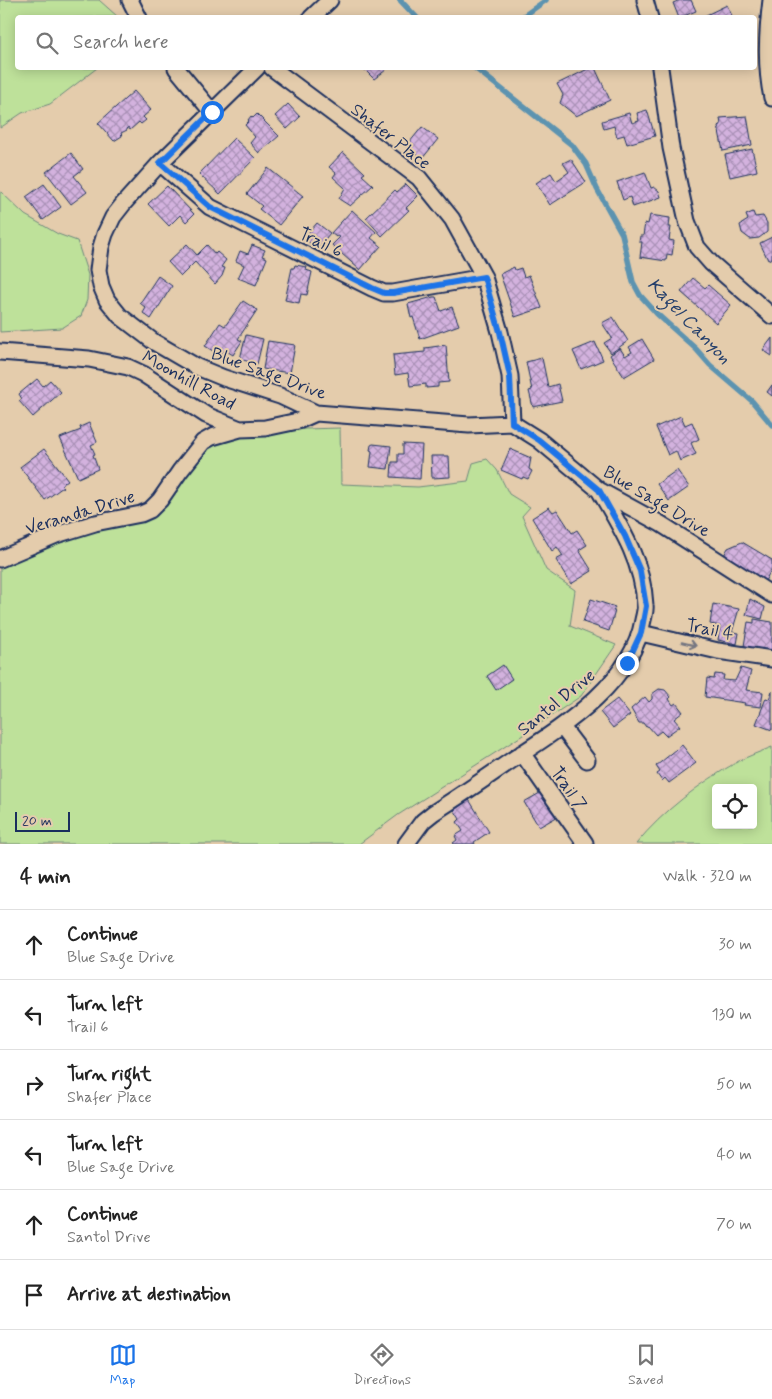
<!DOCTYPE html>
<meta charset="utf-8">
<style>
body{margin:0;font-family:Mynerve,sans-serif;background:#f6f6f6;color:#222}
.controls{position:absolute;right:15px;bottom:15px;display:grid;overflow:hidden;border-radius:5px;box-shadow:0 2px 12px #0003}
.controls button{width:45px;height:45px;display:grid;place-items:center;padding:0;border:0;border-bottom:1px solid #e0e0e0;background:#fff;color:#222;font:25px sans-serif}
.scale{position:absolute;left:15px;bottom:12px;width:55px;box-sizing:border-box;padding-left:5px;border:2px solid #1b2f5e;border-top:0;font-size:14px;line-height:18px;white-space:nowrap;color:#1b2f5e;-webkit-text-stroke:4px #e4ccac;paint-order:stroke}
.stop{position:absolute;width:15px;height:15px;margin:-11px;border:4px solid #1a73e8;border-radius:50%;background:#fff}
.stop.end{background:#1a73e8;border-color:#fff;box-shadow:0 1px 5px #0008}
.list{margin:0;padding:0;list-style:none}
h2{display:flex;justify-content:space-between;align-items:center;height:65px;margin:0;padding:0 20px;font-size:21px}
h2 small{font-size:16px;font-weight:400;color:#767676}
.list li{display:grid;grid-template-columns:32px 1fr auto;gap:15px;align-items:center;box-sizing:border-box;height:70px;padding:0 20px;border-top:1px solid #e0e0e0}
.list b{display:block;font-size:19px;white-space:nowrap}
.list p{margin:0;font-size:16px;white-space:nowrap;color:#767676}
.list em{font-size:16px;font-style:normal;color:#767676}
.icon{flex:none;width:28px;height:28px;fill:none;stroke:currentColor;stroke-width:2;stroke-linecap:round;stroke-linejoin:round}
.map{position:relative;flex:none;width:772px;height:844px;overflow:hidden}
.search{position:absolute;background:#fff;box-shadow:0 2px 12px #0003;left:15px;right:15px;top:15px;height:55px;display:flex;align-items:center;gap:12px;box-sizing:border-box;padding:0 18px;border-radius:5px;color:#767676;font-size:19px}
.sheet{height:485px;background:#fff}
nav{display:flex;justify-content:space-around;align-items:center;box-sizing:border-box;height:70px;border-top:1px solid #e0e0e0;background:#fff;font-size:14px;color:#767676}
nav a{display:grid;justify-items:center;gap:2px}
nav .on{color:#1a73e8}
.map>svg:first-child{display:block}
.green{fill:#bee19a;stroke:#6c887c;fill-rule:evenodd}
.lines{fill:none;stroke-linecap:round;stroke-linejoin:round}
.stream{stroke:#5c93b0;stroke-width:5.5}
.building{fill:url(#building-cross-hatch);stroke:#1b2f5e}
.minor-casing{stroke:#1b2f5e;stroke-width:19}
.minor{stroke:#e4ccac;stroke-width:15}
.oneway{stroke:#757681}
.route{stroke:#1a73e8;stroke-width:6}
.labels{text-anchor:middle;stroke-width:4;stroke-linejoin:round;paint-order:stroke}
.street-label{font-size:18px;fill:#1b2f5e;stroke:#e4ccac}
.water-label{font-size:19px;font-style:italic;fill:#26406c;stroke:#e4ccac}
</style>
<div class="map">
<svg width="772" height="844" viewBox="0 0 772 844">
<defs>
<pattern id="building-cross-hatch" width="8" height="8" patternUnits="userSpaceOnUse" patternTransform="scale(1.25)"><rect width="8" height="8" fill="#d3b2de"/><path d="M0 0l8 8M0 8l8-8" fill="none" stroke="#aa91b7"/></pattern>
</defs>
<rect width="100%" height="100%" fill="#e4ccac"/>
<filter id="ink" filterUnits="userSpaceOnUse"><feTurbulence type="fractalNoise" baseFrequency=".02" numOctaves="2"/><feDisplacementMap in="SourceGraphic" scale="10" xChannelSelector="R" yChannelSelector="G"/><feConvolveMatrix kernelMatrix="1 2 1 2 8 2 1 2 1" color-interpolation-filters="sRGB"/></filter>
<g filter="url(#ink)">
<!-- green -->
<path class="green" d="M0,0H99L118,17L18,18V68H97L50,104L22,113L0,128Z
M0,191L25,215L58,234L77,241L88,275L87,300L81,316L62,328L0,332Z
M340,428L341,484L418,487L468,481L473,463L487,459L497,470L509,494L530,507L522,516L546,570L575,590L570,626L616,645L581,696L523,735L398,815L359,844H0V568L72,537L139,521L204,451L218,442L235,436L305,429Z
M772,747V844H636C663,811 700,783 737,762C748,756 760,752 772,747ZM716,788H753V825H716Z"/>
<g class="lines">
<!-- stream -->
<path class="stream" d="M400,0L417,18
M521,18L546,0
M475,68L572,145L586,164L597,189L622,234L633,282L640,295L657,314L696,349L710,365L752,401L772,425"/>
</g>
<!-- building -->
<path class="building" d="M680,0H691L696,11L679,18L673,3Z
M727,5L733,18H700Z
M363,68H385L386,70L374,79Z
M590,68H595L610,100L576,116L560,103L563,95L557,84Z
M134,91L151,110L143,117L146,120L141,124L139,122L130,130L128,127L127,130L121,133L122,136L114,141L98,123Z
M288,104L300,117L287,129L275,116Z
M647,110L655,136L627,144L624,135L617,137L614,126L604,129L602,121L629,113L632,123L639,121L637,113Z
M257,114L279,136L259,153L250,143L255,137L245,125L249,121L248,120L251,116L253,118Z
M747,116L752,145L723,151L718,126L721,125L720,118Z
M422,127L438,139L422,159L404,145L407,141L409,143Z
M234,138L255,158L220,194L199,174Z
M752,149L757,171L730,177L725,155Z
M343,152L365,173L362,175L373,185L350,206L339,199L345,188L333,177L336,173L329,167Z
M71,153L83,169L74,176L87,192L71,204L46,172Z
M571,159L586,182L550,205L536,183L551,173L556,181L569,172L563,163Z
M268,168L303,196L279,225L259,209L262,206L247,194Z
M645,172L651,188L654,187L659,191L661,197L633,207L630,197L623,200L617,182Z
M44,184L61,207L43,220L26,197Z
M406,184L418,196L406,208L409,210L382,236L366,218L395,190L397,192Z
M167,186L194,214L186,222L180,215L169,226L148,204Z
M352,210L376,232L371,238L381,246L360,270L332,245L340,237L338,236L336,237L331,233Z
M753,212L755,217L763,216L767,223V232L759,238L750,239L742,233L740,225L748,220L746,215Z
M650,215L670,218L669,227H671L669,240L674,241L672,255L667,254L666,261L640,257L642,242H639L640,236H643L645,223L648,224Z
M317,223L330,233L317,249L304,238Z
M772,237V258L768,260L760,243Z
M187,244L197,255L207,245L215,254L217,252L226,260L221,267L225,268L222,276L215,284L195,262L181,276L168,262Z
M252,245L265,250L262,256L267,258L256,285L238,278L244,265L236,261L240,251L248,254Z
M295,265L307,267L306,270L312,272L307,295L301,294L299,303L285,300L292,268H294Z
M514,267L515,270L521,268L524,277L529,275L542,308L515,317L500,274Z
M158,276L172,286L151,319L143,313L146,308L140,303Z
M693,278L705,288L708,285L731,305L716,323L681,292Z
M433,297H436L441,311L452,307L459,325L420,339L413,317L411,318L408,304Z
M243,301L257,310L238,339L242,341L233,355L225,350L221,356L205,346L220,323L225,326Z
M613,317L628,341L611,353L604,343L612,338L602,323Z
M246,335L263,339L257,364L240,359Z
M772,338V356L763,350Z
M642,339L654,359L624,377L610,355L620,348L625,356L632,352L629,347Z
M268,341L295,345L290,373L263,369Z
M595,342L603,360L581,369L573,351Z
M446,345L449,382L438,383V387L426,388V384L410,386L408,373L395,375L393,355L425,352V348Z
M542,358L548,387L558,384L562,401L533,407L529,391L532,390L526,362Z
M37,379L43,386L50,380L61,392L33,417L19,401L22,399L19,394Z
M772,385V396L767,392Z
M681,416L685,425L692,422L699,439L691,443L696,454L680,461L676,451L668,455L656,427Z
M89,423L97,442L91,445L95,454L93,455L98,469L78,478L60,438L81,430L80,427Z
M373,444L391,446L388,469L370,467L372,451L370,450L371,445Z
M403,444L422,445L420,479L391,477L392,462H398V454H403Z
M44,449L68,480L61,485L63,487L45,500L20,467Z
M510,449L531,458L529,469L532,471L528,479L523,477L522,479L501,470Z
M431,456H449L450,477L432,478Z
M677,470L689,487L669,501L657,484Z
M549,507L553,512L557,510L572,533L577,530L587,545L579,550L592,571L571,584L556,560L563,556L557,547L552,551L532,518Z
M742,542L772,560V568L764,583L754,577L755,575L741,567L722,559L728,548Z
M591,599L615,607L613,611H615L609,631L583,622Z
M750,599L765,607L762,619L746,615Z
M713,604L739,609L732,632L739,633L737,644L718,640L720,626L710,624Z
M754,619L772,622V651L744,646L748,622L754,623Z
M503,665L512,679L496,690L487,676Z
M741,668L751,671L746,690L763,692L761,707L744,705L745,703L705,697L707,678L714,679L715,674L724,675L723,680L735,681Z
M659,689L665,690L671,697L669,699L673,705L676,703L683,712L674,719L680,726L666,736L661,731L656,735L648,726L646,727L643,723H639L631,709L645,697L649,702L652,699V694Z
M772,691V730L756,724L766,698L769,699Z
M617,699L630,715L613,728L600,712Z
M682,745L696,763L669,783L665,778L662,781L657,774L660,772L656,766Z
M547,789L562,814L539,827L524,802Z
M468,798L489,832L474,842L475,844H454L453,843L457,840L455,836L463,831L457,822L460,819L453,808Z"/>
<g class="lines">
<!-- minor casing -->
<g class="minor-casing">
<path id="minor" d="M130,0L139,18
M645,0L650,18
M771,0C767,33 765,65 772,98
M311,18L330,0
M176,68L212,112
M257,68L160,163L124,203L113,217L105,234L101,247L98,270L101,286L107,300L120,316L154,342L197,367L224,378L280,396L316,413L469,425L512,423L539,440L599,490L661,524L772,595
M272,68L419,178L452,219L484,277L500,332L510,376L512,423
M660,68L671,148L687,221L697,247L711,263L772,316
M160,163L210,207L372,288L384,293H393L484,277
M0,352L89,359L128,367L143,374L206,415L240,429
M0,559L56,535L95,523L141,514L150,510L160,500L180,471L203,442L212,437L240,429L265,428L298,421L316,413
M641,633L718,651L772,659
M562,727L587,760
M522,753L585,843
M406,844L423,821L433,813C460,796 486,778 512,760C562,727 632,684 643,620C644,615 646,610 645,605C643,562 620,526 599,490"/>
</g>
<!-- minor -->
<use href="#minor" class="minor"/>
</g>
<!-- one-way arrows -->
<defs><path id="oneway-shaft" d="M-6 0H5M1.5-3L5.5 0L1.5 3" fill="none" stroke-width="1.6" stroke-linecap="round" stroke-linejoin="round" transform="scale(1.25)"/></defs>
<use class="oneway" href="#oneway-shaft" transform="translate(689 644) rotate(13)"/>
</g>
<g class="lines" filter="url(#ink)">
<!-- route -->
<path class="route" d="M212,112L160,163L210,207L372,288L384,293H393L484,277L500,332L510,376L512,423L539,440L599,490L625,536L640,571L646,606L641,633L627,663"/>
</g>
<g class="labels">
<!-- street labels -->
<g class="street-label">
<text transform="translate(391 136) rotate(38)" y="6">Shafer Place</text>
<text transform="translate(321 242) rotate(26)" y="6">Trail 6</text>
<text transform="translate(269 373) rotate(20)" y="6">Blue Sage Drive</text>
<text transform="translate(189 380) rotate(29)" y="6">Moonhill Road</text>
<text transform="translate(657 501) rotate(31)" y="6">Blue Sage Drive</text>
<text transform="translate(80 512) rotate(-17)" y="6">Veranda Drive</text>
<text transform="translate(710 629) rotate(11)" y="6">Trail 4</text>
<text transform="translate(556 702) rotate(-39)" y="6">Santol Drive</text>
<text transform="translate(569 788) rotate(55)" y="6">Trail 7</text>
</g>
<!-- water labels -->
<g class="water-label">
<text transform="translate(690 320) rotate(46)" y="7">Kagel Canyon</text>
</g>
</g>
</svg>
<div class="controls">
<button><svg class="icon" aria-label="locate" viewBox="0 0 24 24"><circle cx="12" cy="12" r="6"/><path d="M12 2v4M12 18v4M2 12h4M18 12h4"/></svg></button>
</div>
<div class="scale">20 m</div>
<div class="stop" style="left:212px;top:112px"></div>
<div class="stop end" style="left:627px;top:663px"></div>
<div class="search"><svg class="icon" aria-label="search" viewBox="0 0 24 24"><circle cx="10" cy="10" r="6"/><path d="M15 15l6 6"/></svg>Search here</div>
</div>
<section class="sheet">
<h2>4 min<small>Walk · 320 m</small></h2>
<ul class="list">
<li><svg class="icon" aria-label="ahead" viewBox="0 0 24 24"><path d="M12 20V5M6 11l6-6 6 6"/></svg><div><b>Continue</b><p>Blue Sage Drive</p></div><em>30 m</em></li>
<li><svg class="icon" aria-label="left" viewBox="0 0 24 24"><path d="M17 20v-9H6M10 6l-5 5 5 5"/></svg><div><b>Turn left</b><p>Trail 6</p></div><em>130 m</em></li>
<li><svg class="icon" aria-label="right" viewBox="0 0 24 24"><path d="M7 20v-9h11M14 6l5 5-5 5"/></svg><div><b>Turn right</b><p>Shafer Place</p></div><em>50 m</em></li>
<li><svg class="icon" aria-label="left" viewBox="0 0 24 24"><path d="M17 20v-9H6M10 6l-5 5 5 5"/></svg><div><b>Turn left</b><p>Blue Sage Drive</p></div><em>40 m</em></li>
<li><svg class="icon" aria-label="ahead" viewBox="0 0 24 24"><path d="M12 20V5M6 11l6-6 6 6"/></svg><div><b>Continue</b><p>Santol Drive</p></div><em>70 m</em></li>
<li><svg class="icon" aria-label="arrive" viewBox="0 0 24 24"><path d="M6 21V4h12l-3 4 3 4H6"/></svg><div><b>Arrive at destination</b></div></li>
</ul>
</section>
<nav>
<a class="on"><svg class="icon" aria-label="map" viewBox="0 0 24 24"><path d="M3 6l6-2 6 2 6-2v14l-6 2-6-2-6 2zM9 4v14M15 6v14"/></svg>Map</a>
<a><svg class="icon" aria-label="directions" viewBox="0 0 24 24"><path d="M12 3l9 9-9 9-9-9zM9 14v-3h6M13 9l2 2-2 2"/></svg>Directions</a>
<a><svg class="icon" aria-label="saved" viewBox="0 0 24 24"><path d="M7 4h10v16l-5-4-5 4z"/></svg>Saved</a>
</nav>
